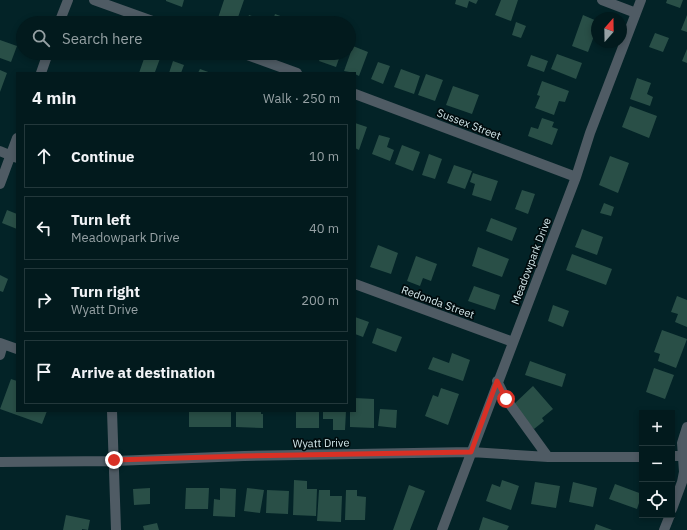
<!DOCTYPE html>
<meta charset="utf-8">
<style>
body{margin:0;font-family:"IBM Plex Sans",sans-serif;background:#0c2326;color:#f1f3f6}
.controls{position:absolute;right:12px;bottom:12px;display:grid;overflow:hidden;border-radius:0px;box-shadow:0 2px 6px #0003}
.controls button{width:36px;height:36px;display:grid;place-items:center;padding:0;border:0;border-bottom:1px solid #23383b;background:#021a1d;color:#f1f3f6;font:20px sans-serif}
.compass{position:absolute;left:591px;top:12px;width:36px;height:36px;border-radius:50%;background:#021a1d;box-shadow:0 2px 6px #0003;rotate:20deg}
.stop{position:absolute;width:12px;height:12px;margin:-9px;border:3px solid #d93025;border-radius:50%;background:#fff}
.stop.end{background:#d93025;border-color:#fff;box-shadow:0 1px 4px #0008}
.list{margin:0;padding:0;list-style:none}
h2{display:flex;justify-content:space-between;align-items:center;height:52px;margin:0;padding:0 16px;font-size:17px}
h2 small{font-size:13px;font-weight:400;color:#96a1a4}
.list li{display:grid;grid-template-columns:26px 1fr auto;gap:12px;align-items:center;box-sizing:border-box;height:64px;margin:0 8px 8px;padding:0 8px;border:1px solid #23383b;border-radius:0px}
.list b{display:block;font-size:15px;white-space:nowrap}
.list p{margin:0;font-size:13px;white-space:nowrap;color:#96a1a4}
.list em{font-size:13px;font-style:normal;color:#96a1a4}
.icon{flex:none;width:22px;height:22px;fill:none;stroke:currentColor;stroke-width:2;stroke-linecap:round;stroke-linejoin:round}
.map{position:relative;flex:none;width:687px;height:530px;overflow:hidden}
.search{position:absolute;background:#021a1d;box-shadow:0 2px 6px #0003;left:16px;top:16px;width:340px;height:44px;display:flex;align-items:center;gap:10px;box-sizing:border-box;padding:0 14px;border-radius:22px;color:#96a1a4;font-size:15px}
.panel{position:absolute;background:#021a1d;box-shadow:0 2px 6px #0003;left:16px;top:72px;width:340px;height:340px;border-radius:0px}
.map>svg:first-child{display:block}
.building{fill:#294f47}
.lines{fill:none;stroke-linecap:round;stroke-linejoin:round}
.minor{stroke:#4f5b64;stroke-width:10}
.route{stroke:#d93025;stroke-width:5}
.labels{text-anchor:middle;stroke-width:3.5;stroke-linejoin:round;paint-order:stroke}
.street-label{font-size:11px;fill:#d3e8eb;stroke:#000b0d}
</style>
<div class="map">
<svg width="687" height="530" viewBox="0 0 687 530">
<rect width="100%" height="100%" fill="#032327"/>
<!-- building -->
<path class="building" d="M166,0H184L182,7L166,1Z
M224,0H244L236,23H223L217,21Z
M456,0H478L476,4L469,1L467,8L455,4Z
M501,0H518L511,21L495,15Z
M667,0H683L680,8L666,3Z
M275,14L294,21L293,23H272Z
M249,15L263,20L262,23H246Z
M583,15L597,21V28L588,52L572,46Z
M687,15V32L681,30Z
M516,22L526,26L521,38L512,35Z
M655,33L669,38L663,52L649,47Z
M0,40L17,46L11,62L0,58Z
M353,46L368,52L359,76L355,74V73L344,71Z
M687,49V63L682,61Z
M146,53H162L155,72L158,73H139Z
M294,53H315L312,60Z
M322,53H341L336,67L319,61Z
M557,54L582,63L576,79L551,69Z
M531,55L548,61L544,72L527,66Z
M173,61L184,65L181,73H169Z
M378,62L390,66L383,84L371,79Z
M200,69L211,73H198Z
M401,69L420,76L414,94L394,87Z
M0,70L7,73L0,92Z
M426,74L443,80L435,101L418,95Z
M637,78L651,83L647,94L653,97L650,106L630,99Z
M542,81L569,91L565,102L559,101L554,115L535,108L540,96L537,95Z
M453,86L479,95L472,114L446,105Z
M630,106L657,116L649,138L622,127Z
M542,118L554,122L552,127L558,129L552,145L528,136L531,127L538,129Z
M355,123L367,127L359,150L355,148Z
M379,135L390,138L387,147L394,150L390,161L372,154Z
M402,145L420,152L413,171L395,164Z
M429,154L442,159L435,179L422,175Z
M610,156L629,163L618,193L599,185Z
M454,165L472,171L465,189L447,183Z
M473,173L498,181L491,201L472,195L475,184L470,182Z
M522,190L535,194L528,214L515,209Z
M604,203L614,207L611,216L600,213Z
M7,210L17,214V229L2,223Z
M491,218L517,228L512,241L486,231Z
M582,229L603,237L597,255L575,247Z
M378,245L398,253L391,274L370,267Z
M478,247L509,259L502,277L472,266Z
M572,254L612,269L606,285L566,270Z
M416,256L437,264L431,281L423,278L420,286L407,281Z
M0,275L8,279L3,292L0,291Z
M474,286L500,295L495,310L468,301Z
M677,296L687,300V327L675,322L678,314L671,312Z
M553,305L569,311L563,327L548,321Z
M355,317L369,322L363,337L355,334Z
M377,328L402,337L396,352L372,343Z
M662,330L687,339L676,368L658,361L660,354L654,352Z
M452,353L470,360L463,381L428,369L433,357L449,363Z
M530,361L566,374L562,387L525,375Z
M654,368L674,375L665,399L646,392Z
M11,379L17,381V411H47L42,424L0,409Z
M533,386L553,409L542,418L544,421L534,429L513,405Z
M441,388L459,394L448,425L425,416L433,395L438,397Z
M355,398L374,399V428L350,427V411H355Z
M380,409L397,410L396,428L378,426Z
M189,411H231V427H189Z
M236,411H261V414H263V428L236,427Z
M296,411H319V428H296Z
M323,411H346L345,430H333V419H323Z
M294,480L307,481V489H317L316,516L293,515Z
M502,480L519,486L511,510L486,501L492,484L500,487Z
M535,482L560,486L556,508L531,504Z
M573,482L597,488L593,507L569,502Z
M615,484L642,494L637,509L609,499Z
M409,485L425,491L410,530H393Z
M150,488V504L134,505L133,489Z
M186,488H209L208,509H185Z
M220,488L236,489L235,517L213,516L214,499L220,500Z
M247,488L264,490L260,513L244,511Z
M267,490L289,491L288,514L266,513Z
M319,490H330V496H342L341,522L317,521Z
M346,490H357V496L366,497L365,520H345Z
M66,515L90,520L88,530L82,529V530H63Z
M483,517L509,526L507,530H479Z
M157,523L159,530H144L143,526Z
M596,524L612,530H594Z"/>
<g class="lines">
<!-- minor -->
<path class="minor" d="M94,0L158,23
M602,0L636,13
M59,23L68,0
M242,53L297,73
M41,73L48,53
M355,94L576,177
M0,151L17,158
M0,184L17,138
M355,284L513,342
M0,343L17,349
M0,355L3,344
M497,381L506,399L548,457
M112,411L116,530
M672,456H687
M0,462L114,461L244,456L471,452L548,457H642
M672,509L682,482L684,472L682,443L687,427
M442,530L576,177L590,133L641,0
M664,530L670,515"/>
</g>
<g class="lines">
<!-- route -->
<path class="route" d="M114,460L244,456L471,452L497,381L506,399"/>
</g>
<g class="labels">
<!-- street labels -->
<g class="street-label">
<text transform="translate(469 124) rotate(21)" y="4">Sussex Street</text>
<text transform="translate(531 261) rotate(-69)" y="4">Meadowpark Drive</text>
<text transform="translate(438 302) rotate(20)" y="4">Redonda Street</text>
<text transform="translate(321 443) rotate(-1)" y="4">Wyatt Drive</text>
</g>
</g>
</svg>
<div class="controls">
<button>+</button>
<button>−</button>
<button><svg class="icon" aria-label="locate" viewBox="0 0 24 24"><circle cx="12" cy="12" r="6"/><path d="M12 2v4M12 18v4M2 12h4M18 12h4"/></svg></button>
</div>
<svg class="compass" viewBox="-18 -18 36 36"><path d="M0-13l5 13h-10z" fill="#e53935"/><path d="M0 13l5-13h-10z" fill="#96a1a4"/></svg>
<div class="stop" style="left:506px;top:399px"></div>
<div class="stop end" style="left:114px;top:460px"></div>
<div class="search"><svg class="icon" aria-label="search" viewBox="0 0 24 24"><circle cx="10" cy="10" r="6"/><path d="M15 15l6 6"/></svg>Search here</div>
<section class="panel">
<h2>4 min<small>Walk · 250 m</small></h2>
<ul class="list">
<li><svg class="icon" aria-label="ahead" viewBox="0 0 24 24"><path d="M12 20V5M6 11l6-6 6 6"/></svg><div><b>Continue</b></div><em>10 m</em></li>
<li><svg class="icon" aria-label="left" viewBox="0 0 24 24"><path d="M17 20v-9H6M10 6l-5 5 5 5"/></svg><div><b>Turn left</b><p>Meadowpark Drive</p></div><em>40 m</em></li>
<li><svg class="icon" aria-label="right" viewBox="0 0 24 24"><path d="M7 20v-9h11M14 6l5 5-5 5"/></svg><div><b>Turn right</b><p>Wyatt Drive</p></div><em>200 m</em></li>
<li><svg class="icon" aria-label="arrive" viewBox="0 0 24 24"><path d="M6 21V4h12l-3 4 3 4H6"/></svg><div><b>Arrive at destination</b></div></li>
</ul>
</section>
</div>
